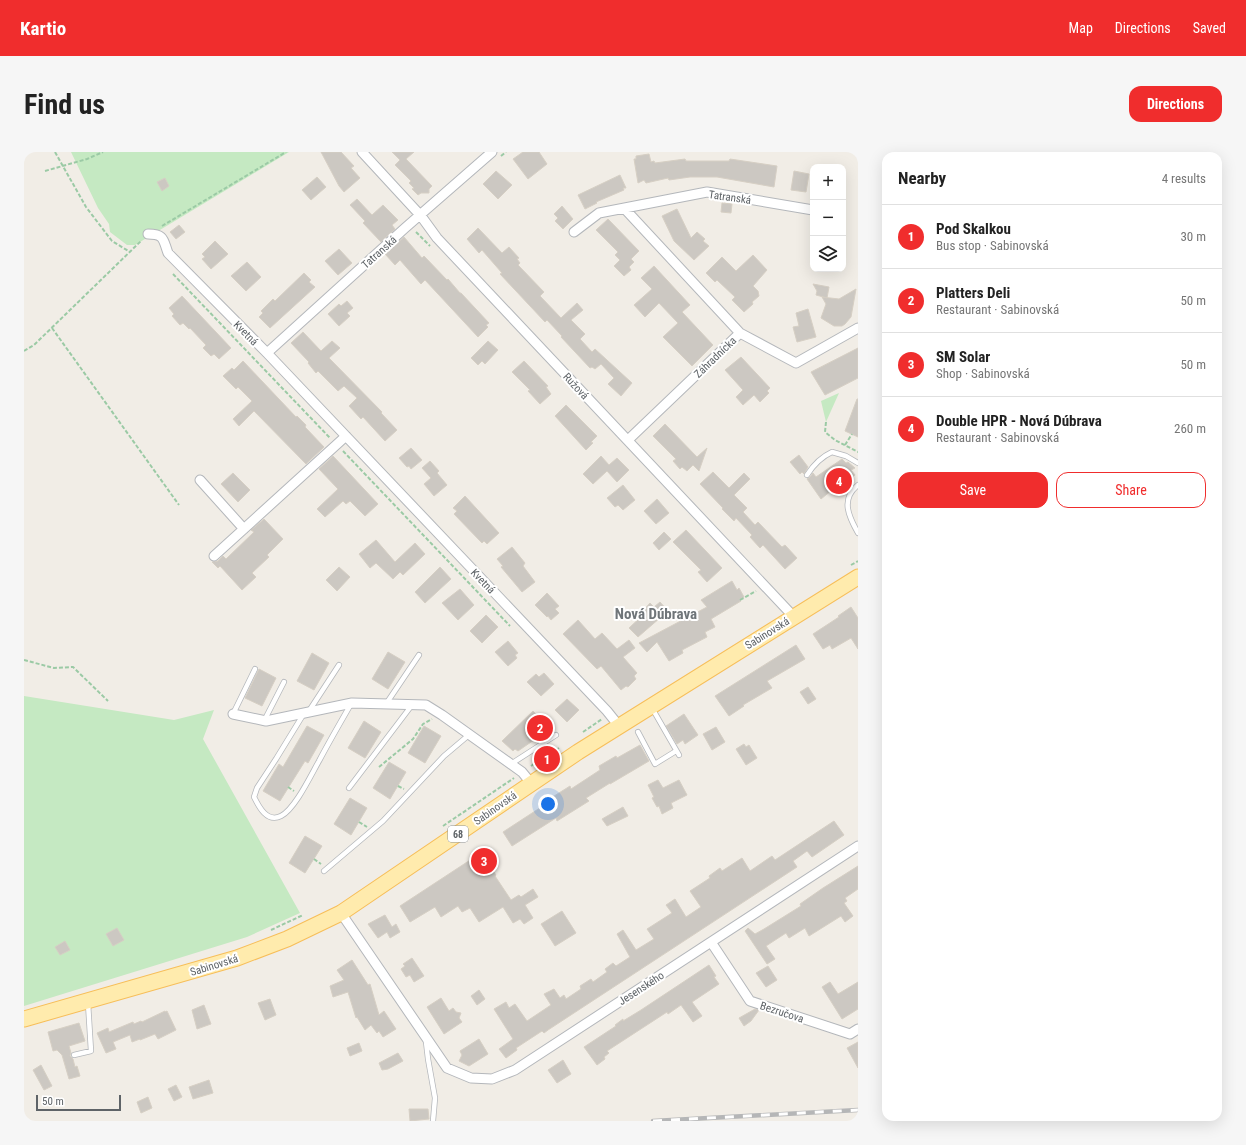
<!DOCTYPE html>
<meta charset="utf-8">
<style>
body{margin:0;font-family:"Roboto Condensed",sans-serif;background:#f6f6f6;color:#222}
.controls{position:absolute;right:12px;top:12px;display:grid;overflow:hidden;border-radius:8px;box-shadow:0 4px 16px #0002}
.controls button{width:36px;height:36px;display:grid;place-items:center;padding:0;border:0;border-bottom:1px solid #e0e0e0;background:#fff;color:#222;font:20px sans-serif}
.scale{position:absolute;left:12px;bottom:10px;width:85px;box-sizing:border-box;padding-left:4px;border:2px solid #5e6367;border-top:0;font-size:11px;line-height:14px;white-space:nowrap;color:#5e6367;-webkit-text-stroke:3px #fff;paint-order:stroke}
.you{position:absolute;left:524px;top:652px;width:14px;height:14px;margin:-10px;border:3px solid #fff;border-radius:50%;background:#1a73e8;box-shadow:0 0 0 6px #1a73e833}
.badge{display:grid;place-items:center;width:26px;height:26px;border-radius:50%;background:#f02d2d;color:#fff;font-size:13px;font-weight:700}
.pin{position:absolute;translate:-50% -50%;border:2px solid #fff;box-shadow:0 1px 4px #0006}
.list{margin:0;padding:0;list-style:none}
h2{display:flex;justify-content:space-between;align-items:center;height:52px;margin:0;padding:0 16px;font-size:17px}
h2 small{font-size:13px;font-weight:400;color:#767676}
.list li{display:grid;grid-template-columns:26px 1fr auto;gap:12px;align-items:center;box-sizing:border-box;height:64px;padding:0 16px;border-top:1px solid #e0e0e0}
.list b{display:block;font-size:15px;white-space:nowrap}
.list p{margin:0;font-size:13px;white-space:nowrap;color:#767676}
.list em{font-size:13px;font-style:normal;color:#767676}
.actions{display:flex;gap:8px;padding:12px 16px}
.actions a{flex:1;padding:9px 0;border:1px solid #f02d2d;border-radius:12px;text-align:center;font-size:14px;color:#f02d2d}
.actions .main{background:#f02d2d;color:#fff}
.icon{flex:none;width:22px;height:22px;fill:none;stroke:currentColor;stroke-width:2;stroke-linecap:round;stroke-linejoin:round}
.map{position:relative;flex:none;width:834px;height:969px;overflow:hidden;border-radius:12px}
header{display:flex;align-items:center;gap:24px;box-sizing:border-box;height:56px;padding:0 20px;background:#f02d2d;color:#fff}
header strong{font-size:19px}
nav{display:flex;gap:22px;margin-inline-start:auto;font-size:14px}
.intro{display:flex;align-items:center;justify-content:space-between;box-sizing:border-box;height:96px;padding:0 24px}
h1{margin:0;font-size:28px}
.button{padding:10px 18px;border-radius:12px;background:#f02d2d;color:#fff;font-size:14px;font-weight:700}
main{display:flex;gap:24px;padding:0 24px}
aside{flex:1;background:#fff;border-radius:12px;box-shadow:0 4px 16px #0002}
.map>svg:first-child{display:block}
.green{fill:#c5e9c2}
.building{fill:#ccc8c2;stroke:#d6cfc4}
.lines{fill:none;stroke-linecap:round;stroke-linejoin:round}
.lane-casing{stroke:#b4b7bb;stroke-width:6}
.street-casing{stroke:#b4b7bb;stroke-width:11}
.primary-casing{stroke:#f7be59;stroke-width:17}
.path{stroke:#9bcaa5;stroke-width:2;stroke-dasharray:4 2;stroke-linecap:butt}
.lane{stroke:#fff;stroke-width:4.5}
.street{stroke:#fff;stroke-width:9}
.primary{stroke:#ffebad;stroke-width:15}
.rail-casing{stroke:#b5b6b7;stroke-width:4.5}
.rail{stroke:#fff;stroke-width:3;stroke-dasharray:9;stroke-linecap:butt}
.labels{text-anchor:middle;stroke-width:4;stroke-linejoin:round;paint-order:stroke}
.shield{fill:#fff;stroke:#8e9295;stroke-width:1}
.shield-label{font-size:10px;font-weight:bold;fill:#5e6367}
.street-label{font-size:11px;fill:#5e6367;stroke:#fff}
.district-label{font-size:15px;font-weight:bold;fill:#6f7579;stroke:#fff}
</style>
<header>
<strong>Kartio</strong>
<nav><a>Map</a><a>Directions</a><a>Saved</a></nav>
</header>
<div class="intro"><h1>Find us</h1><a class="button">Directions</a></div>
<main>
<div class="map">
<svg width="834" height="969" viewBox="0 0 834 969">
<rect width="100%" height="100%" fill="#f1ede6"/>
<!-- green -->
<path class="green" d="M47,0H265L111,93H103L86,80L85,72L74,56Z
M815,241L802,270L797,249Z
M0,544L150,568L190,558L179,587L276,761L223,785L0,854Z"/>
<!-- building -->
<path class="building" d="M297,0H317L330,14L327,16L336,26L320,40L315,34Z
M368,0H390L382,7L408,34L405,37V41H397L394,43L388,37L390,36L385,31L387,29L371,13L376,8Z
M499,0H515L523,12L504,27L489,7Z
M625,2L627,10L630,9L631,11L661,7L662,9H705L706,7L753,14L750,35L693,25H666L645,28L644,26L622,31L620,28L614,31L610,7H612V4Z
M472,19L488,33L474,47L459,32Z
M770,19L785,22L782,40L767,38Z
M596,23L602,36H599L600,38L572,50L573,51L561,57L554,43Z
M293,25L302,35L287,48L278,38Z
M141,26L145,34L138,39L133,30Z
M333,47L348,63L359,53L374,68L368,73L371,77L357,90L339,71L341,69L326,53Z
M698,51L708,52L707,61L697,60Z
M538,54L549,67L539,77L531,69L534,66L530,62Z
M653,57L667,86L673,80L681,87L679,89L685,94L670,108L650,89L638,64Z
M584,67L615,99L607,107L610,110L605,115L607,118L600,124L590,114L596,108L591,103L594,100L572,78Z
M155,73L161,80L152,87L146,80Z
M454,76L478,101L485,95L495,106L493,107L496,111L494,113L520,140L516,144L537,166L553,151L559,158L547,168L561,182L556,187L568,200L571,197L608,231L597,244L584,232L590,226L577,212L571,217L568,215L566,216L537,185L538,184L523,168L521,170L476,122L478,121L458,98L455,101L443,87Z
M380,85L398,106L400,104L423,128L424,127L436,141H437L465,171L462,173L464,175L454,185L401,128L397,132L376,108L371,113L361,102Z
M191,89L204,102L187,117L178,107L181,105L178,102Z
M315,97L328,111L314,123L301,109Z
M729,103L743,118L729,134L734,139L735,144L728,150L729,152L720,160L708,148L711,145L693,128L691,130L682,121L698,105L712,119Z
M223,110L237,125L222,139L207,124Z
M630,114L666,153L658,160L689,193L668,214L639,185L654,171L635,151L621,165L610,153L628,137L617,126Z
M280,121L287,128L285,130L291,135L246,176L235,165L239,161L237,159L249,147L251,149Z
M789,132L805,135L803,146L792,143L793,139Z
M832,137L827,165L821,172L818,174H810L797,166L802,152L798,145L815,147Z
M158,144L207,196L195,207L190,202L187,204L179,196L182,193L166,176L165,177L159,171L156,173L148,164L150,162L145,156Z
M323,149L329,156L323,161L326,164L315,174L304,162L315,152L317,154Z
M784,157L792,185L773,190L769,175L775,174L772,161Z
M279,180L297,199L308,189L316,196L305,206L358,260L357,261L373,278L361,289L339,265L337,267L325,254L333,246L320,234L314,239L294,219L292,221L284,211L285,210L267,191Z
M464,189L474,198L461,212L458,209L454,213L447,206Z
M834,196V226L801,243L787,220Z
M717,205L746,236L743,239L745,241L736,250L730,243L719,253L712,245L719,238L701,218Z
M219,209L272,265L273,264L282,273L281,275L300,295L282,312L230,259L215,274L209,267L228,249L214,235L212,237L199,224L208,216L210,218Z
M500,209L524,234L522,235L527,242L516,252L504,239L506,238L488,220Z
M833,247H834V285L821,279Z
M542,253L573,284L567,290L569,291L562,298L531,264Z
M641,272L673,305L683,296L675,319L669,313L663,319L658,315L656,317L649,309L652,307L629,284Z
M387,296L398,308L387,317L385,314L383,315L375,306Z
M775,303L784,315L780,322L778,320L776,322L766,310Z
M309,304L354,352L341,364L326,349L322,352L319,349L301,365L293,357L314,337L295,317Z
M577,304L585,313L593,306L605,318L593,330L583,319L569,332L559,322Z
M818,307L822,311L824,310L831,316L827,318L831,323L826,326L829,330L811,342L808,338L797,347L783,327L786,325L789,321L792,325Z
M406,309L415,319L413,321L423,333L410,344L400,332L407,326L398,316Z
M689,320L705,336L720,321L726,327L710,343L723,356L719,360L731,373L734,370L758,395L761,393L773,406L761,417L739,393L736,396L726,385L728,383L712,366L710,369L698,357L699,356L676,332Z
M209,321L226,338L214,350L197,332Z
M599,333L611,348L599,358L594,353L591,355L583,346Z
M441,344L475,381L463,392L460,389L458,391L430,362L433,359L429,356Z
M633,347L645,361L632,372L620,359Z
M240,367L259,387L243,403L245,405L228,421L232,425L218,438L196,414L194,416L188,410L194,409L199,404L202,407L230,380L227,378Z
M662,378L698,416L683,430L674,420L677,418L649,390Z
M640,380L647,387L635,398L629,391Z
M352,388L371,410L391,391L401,402L379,423L376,420L369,427L352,411L346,416L335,402Z
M488,395L501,411L499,414L511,430L498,440L477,415L479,414L473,407Z
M315,415L326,425L313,439L302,428Z
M416,415L427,427L401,451L391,440Z
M708,429L713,438L715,436L720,445L716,448L717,449L687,467L691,475L681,480L683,485L658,498L659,501L645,509L633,490L623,500L615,491L683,455L677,448Z
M436,437L450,453L434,468L418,451Z
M523,441L535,454L531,457L535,461L527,468L524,464L523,465L511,453Z
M636,450L644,459L614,485L605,476L620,462L618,460L626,451L630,455Z
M827,455L834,466V497L827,486L808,497L806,493L799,497L789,482L815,465L814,464Z
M462,463L474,475L458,491L446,479Z
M554,468L571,487L578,481L593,497L605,488L611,496L599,505L613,521L610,524L612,527L604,535L602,534L597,538L577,514L573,517L539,482Z
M484,489L494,501L491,503L493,506L484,514L471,500Z
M772,493L781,507L743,529L748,536L719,553L720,554L705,564L691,544Z
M364,500L381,510L364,537L348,527Z
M288,501L305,511L290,538L273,529Z
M235,517L252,526L238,554L221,546Z
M520,521L530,532L517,544L503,530L512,522L515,525Z
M784,535L792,547L784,552L776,540Z
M543,547L555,558L543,570L531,558Z
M509,559L524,574L510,588L494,599L491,597L489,599L478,589Z
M660,562L674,583L661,592L659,588L653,592L642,574Z
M340,569L357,580L341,606L324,596Z
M283,574L300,583L284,611L281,609L256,649L239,639L255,612L259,615Z
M400,574L417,584L401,611L384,601Z
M692,575L701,590L688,598L679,582Z
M720,592L722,595L725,593L733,606L722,613L712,597Z
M616,593L625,609L586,632V631L562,646L565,649L533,669L532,666L488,694L479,680L528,648L527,646L546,634L547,637L576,618L575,614L592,604L593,606Z
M365,610L382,620L366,647L349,636Z
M634,628L639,636L655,628L663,643L647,651L649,656L638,662L635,654L633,655L628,646L630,645L624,633Z
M326,646L343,656L327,683L310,672Z
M599,655L604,664L583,674L578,667Z
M810,669L820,683L788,705L783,699L769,709L773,715L524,878L520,881L518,879L492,896L493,898L482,906L475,897L489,887L470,857L482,850L485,856L491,852L503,869L527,853L520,842L530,837L536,846L540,843L542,847L557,837L556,834L567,827L569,830L583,820L581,817L589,811L592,814L606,805L593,782L599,778L612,798L630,787L623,777L648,761L642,753L651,747L662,765L677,755L666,739L686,726L685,724L696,716L698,719L718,706L726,719L748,704L751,708Z
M281,684L298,694L281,721L265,711Z
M463,697L472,712L467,716L472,723L471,724L487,748L495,743L497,745L509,737L514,745L501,753L509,766L500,772L496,767L489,771L479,755L455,770L446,756L438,760L434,754L417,765L411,755L386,770L376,754Z
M834,714V737L821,746L823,749L820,751L829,764L821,770L817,764L785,784L781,776L765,786L762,781L742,794L751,807L743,812L721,779L724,776L731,782L740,777L777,754L776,752L799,736Z
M538,759L552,781L531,794L517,772Z
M361,763L368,775L372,772L376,780L366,786L363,780L354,786L344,772Z
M93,776L100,788L89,794L82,782Z
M41,789L46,798L36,803L31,795Z
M388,806L400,824L390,830L386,823L382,825L377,817L381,814L379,812Z
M328,808L344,833L346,832L355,863L360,859L372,877L359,885L355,879L353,881L347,873L341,878L333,865L332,866L324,840L309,845L306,834L320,828L313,818Z
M685,813L692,824L690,825L695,832L668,850L678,864L669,870L657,853L644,862L643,860L583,899L585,901L580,905L581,907L573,913L560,895L592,874L591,873L599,867V869L617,858Z
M744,814L753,828L742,835L732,821Z
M806,830L814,842L834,830V857L818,867L798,835Z
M455,838L461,847L453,853L447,844Z
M417,846L425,859L429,856L432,860L437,861L435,866L438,870L420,882L403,855Z
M246,847L252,863L241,868L234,851Z
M180,853L187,872L173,877L168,858Z
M731,857L735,858L727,869L720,874L715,866Z
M141,859V860L143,859L152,878L134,887L131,882L116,888V887L108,890L106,883L89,890L92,897L82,901L73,881L84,876L85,880L109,870L110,872L117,869L118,870Z
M55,871L61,889L45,894L47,901L46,904L49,907L51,915L53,914L56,924L45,927L38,903L33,898L29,899L24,880Z
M455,887L464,902L445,914L435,909L438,903L436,899Z
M834,890V916L823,896Z
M335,891L338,899L326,904L323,896Z
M374,901L379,909L364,917L358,918L355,911Z
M539,908L547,922L533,931L524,918Z
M17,913L28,934L20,938L9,918Z
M185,928L189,941L169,947L165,935Z
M152,933L158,945L150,949L144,937Z
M124,945L128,956L117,961L113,950Z
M385,957H404L405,967L386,969Z"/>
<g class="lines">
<!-- lane casing -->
<g class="lane-casing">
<path id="lane" d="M783,323C790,312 797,305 808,300L822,304L834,311
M834,333C816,347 825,365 834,381
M362,552L395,503
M628,556L655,603
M285,559L315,513
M209,562L231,517
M279,563L252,607L233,636L230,645C235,655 243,671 257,664C271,657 287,623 295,609C305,590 316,571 327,552
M240,569L260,530
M614,580L631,612L652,599
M487,612L532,583
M325,636L388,553
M300,719L359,669L420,604L446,582
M402,890L404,907L411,946L409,969
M50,903L67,899L64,851"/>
</g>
<!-- street casing -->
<g class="street-casing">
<path id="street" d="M338,0L397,64L413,86L770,465
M600,56L716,181L772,211L834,176
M550,80L575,61L683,40L789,58
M124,82C141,82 139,88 144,101L243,201L583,559L595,574
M243,201L381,76L468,0
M604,288L716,181
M176,328L220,377
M190,404L322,284
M209,562L242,569L328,551L402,553L418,563L498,620L507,631
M317,761L423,916L447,926L468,927L491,918L834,694
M687,790L726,849L826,882L834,877"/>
</g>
<!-- primary casing -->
<g class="primary-casing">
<path id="primary" d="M0,867L213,806L263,787L317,761L554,600L834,425"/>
</g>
<!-- path -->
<path class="path" d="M31,0L62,55L88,89L106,100
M477,4L482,0
M21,19L63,7L79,0
M138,74L262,0
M392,80L406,94
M149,122L306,286
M28,176L155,353
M0,199L10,193L117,89
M802,270L801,280L811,288L834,300
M821,293L828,282
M319,299L486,474
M827,413L834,409
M716,448L732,439
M0,508L30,516L49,515L84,549
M559,580L578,567
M507,614L535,596
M355,615L389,587L399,572L408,567
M374,634L380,637
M264,635L270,639
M335,670L343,675
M419,674L490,626
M290,707L297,712
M247,778L279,763"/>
<!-- lane -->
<use href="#lane" class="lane"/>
<!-- street -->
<use href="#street" class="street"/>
<!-- primary -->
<use href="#primary" class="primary"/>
<!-- rail casing -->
<g class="rail-casing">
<path id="rail" d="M629,969L834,958"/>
</g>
<!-- rail -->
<use href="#rail" class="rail"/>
</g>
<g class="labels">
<!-- shield labels -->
<rect class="shield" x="424" y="674" width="20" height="16" rx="3"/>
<g class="shield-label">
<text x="434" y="686">68</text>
</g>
<!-- street labels -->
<g class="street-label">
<text transform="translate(706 45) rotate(8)" y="4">Tatranská</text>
<text transform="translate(355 100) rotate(-42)" y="4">Tatranská</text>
<text transform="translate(222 181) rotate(45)" y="4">Kvetná</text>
<text transform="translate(691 205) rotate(-44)" y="4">Záhradnícka</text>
<text transform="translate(552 234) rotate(47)" y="4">Ružová</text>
<text transform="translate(459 429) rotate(46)" y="4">Kvetná</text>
<text transform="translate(743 481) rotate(-32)" y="4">Sabinovská</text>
<text transform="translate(471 656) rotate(-35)" y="4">Sabinovská</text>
<text transform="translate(190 813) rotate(-17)" y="4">Sabinovská</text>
<text transform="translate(617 836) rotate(-33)" y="4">Jesenského</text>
<text transform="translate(758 860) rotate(18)" y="4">Bezručova</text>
</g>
<!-- district labels -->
<g class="district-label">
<text x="632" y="467">Nová Dúbrava</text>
</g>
</g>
</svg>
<div class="controls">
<button>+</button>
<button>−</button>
<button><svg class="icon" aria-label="layers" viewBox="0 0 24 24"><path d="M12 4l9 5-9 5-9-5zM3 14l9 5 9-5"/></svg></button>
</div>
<div class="scale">50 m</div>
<div class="you"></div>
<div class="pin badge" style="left:523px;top:607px">1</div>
<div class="pin badge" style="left:516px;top:576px">2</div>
<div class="pin badge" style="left:460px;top:709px">3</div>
<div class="pin badge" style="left:815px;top:329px">4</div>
</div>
<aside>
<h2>Nearby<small>4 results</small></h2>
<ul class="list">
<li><span class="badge">1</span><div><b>Pod Skalkou</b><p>Bus stop · Sabinovská</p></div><em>30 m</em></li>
<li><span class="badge">2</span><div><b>Platters Deli</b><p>Restaurant · Sabinovská</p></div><em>50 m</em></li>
<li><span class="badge">3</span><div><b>SM Solar</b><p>Shop · Sabinovská</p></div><em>50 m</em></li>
<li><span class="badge">4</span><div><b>Double HPR - Nová Dúbrava</b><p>Restaurant · Sabinovská</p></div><em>260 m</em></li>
</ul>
<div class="actions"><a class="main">Save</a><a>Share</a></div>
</aside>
</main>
